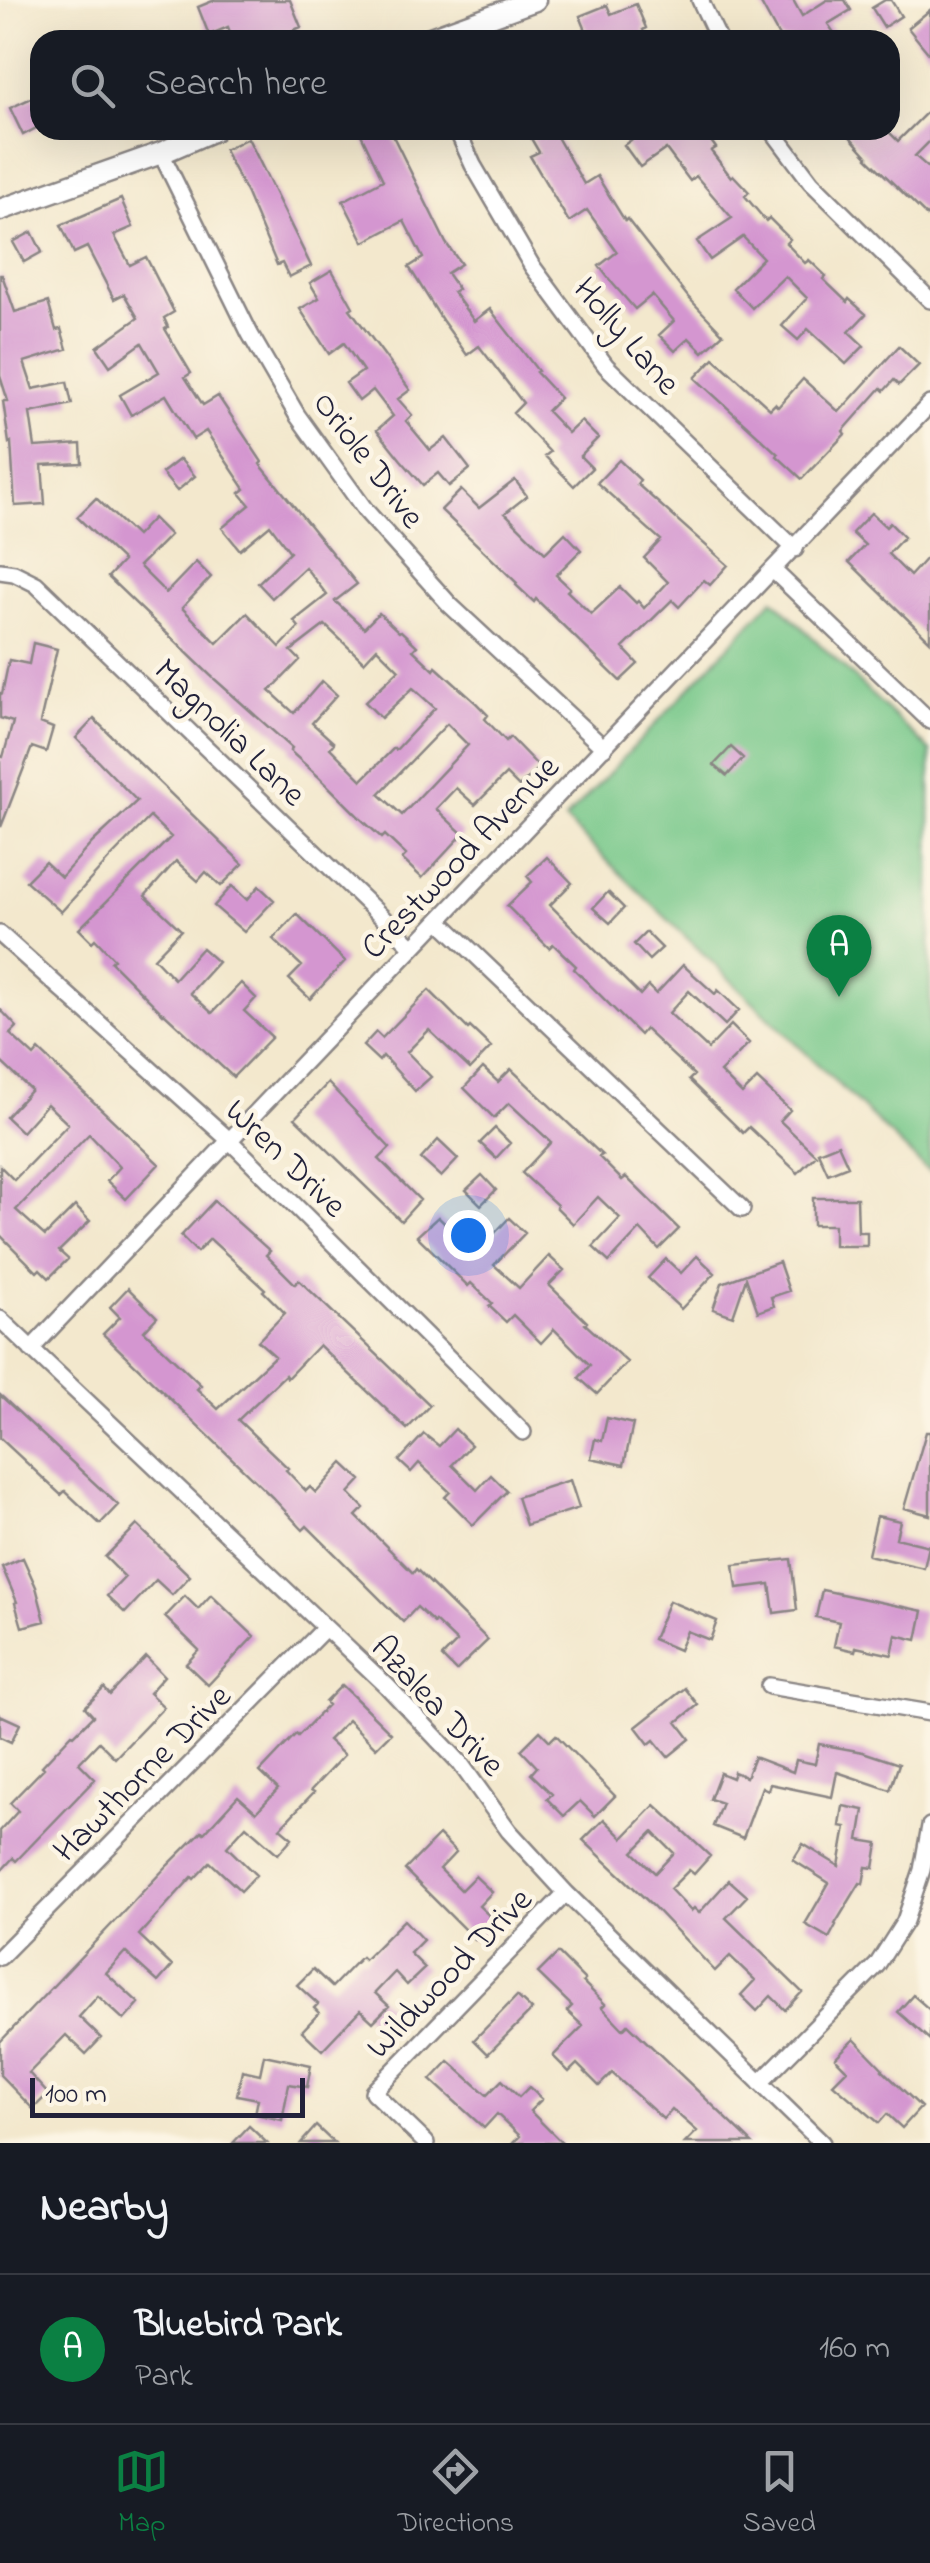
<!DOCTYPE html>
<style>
body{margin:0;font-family:"Indie Flower",sans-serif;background:#20242c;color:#f1f3f6}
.scale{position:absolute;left:30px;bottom:25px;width:275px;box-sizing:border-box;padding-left:10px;border:5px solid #22223b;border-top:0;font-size:28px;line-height:35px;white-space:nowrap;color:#22223b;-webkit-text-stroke:8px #fcf5e5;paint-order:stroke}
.you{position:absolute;left:468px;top:1235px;width:35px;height:35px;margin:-25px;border:8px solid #fff;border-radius:50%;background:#1a73e8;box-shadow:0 0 0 15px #1a73e833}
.badge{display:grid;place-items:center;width:65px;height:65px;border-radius:50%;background:#0b8043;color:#fff;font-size:32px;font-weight:700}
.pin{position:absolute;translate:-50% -82px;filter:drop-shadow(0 2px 5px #0008)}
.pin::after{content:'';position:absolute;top:52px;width:35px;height:30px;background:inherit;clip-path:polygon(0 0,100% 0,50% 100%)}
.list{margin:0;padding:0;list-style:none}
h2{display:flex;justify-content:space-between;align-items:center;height:130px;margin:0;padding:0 40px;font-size:42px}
h2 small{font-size:32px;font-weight:400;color:#9ea1a6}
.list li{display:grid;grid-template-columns:65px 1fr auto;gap:30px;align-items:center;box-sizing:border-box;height:150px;padding:0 40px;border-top:2px solid #363941}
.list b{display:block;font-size:38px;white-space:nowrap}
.list p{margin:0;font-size:32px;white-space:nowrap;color:#9ea1a6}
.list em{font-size:32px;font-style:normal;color:#9ea1a6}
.icon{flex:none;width:55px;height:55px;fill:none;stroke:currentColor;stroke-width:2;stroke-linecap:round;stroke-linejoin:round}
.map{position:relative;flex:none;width:930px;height:2143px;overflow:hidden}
.search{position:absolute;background:#171b24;box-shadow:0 10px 40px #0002;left:30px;right:30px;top:30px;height:110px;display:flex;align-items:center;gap:25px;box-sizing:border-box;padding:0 35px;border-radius:30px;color:#9ea1a6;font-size:38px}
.sheet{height:280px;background:#171b24}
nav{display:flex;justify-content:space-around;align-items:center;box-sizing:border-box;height:140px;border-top:2px solid #363941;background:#171b24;font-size:28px;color:#9ea1a6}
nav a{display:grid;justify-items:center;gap:5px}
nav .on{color:#0b8043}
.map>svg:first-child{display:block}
.green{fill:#76c789;stroke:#4c7462;stroke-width:2.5}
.building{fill:#d496d0;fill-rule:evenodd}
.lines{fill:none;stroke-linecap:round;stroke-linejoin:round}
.minor-casing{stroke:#8a8584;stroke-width:20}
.tertiary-casing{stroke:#8a8584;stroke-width:25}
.minor{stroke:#fff;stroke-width:15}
.tertiary{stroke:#fff;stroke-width:20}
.labels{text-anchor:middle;stroke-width:9;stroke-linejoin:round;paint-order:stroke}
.street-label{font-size:35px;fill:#22223b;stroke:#fcf5e5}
</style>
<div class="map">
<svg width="930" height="2143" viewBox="0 0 930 2143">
<rect width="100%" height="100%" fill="#fcf5e5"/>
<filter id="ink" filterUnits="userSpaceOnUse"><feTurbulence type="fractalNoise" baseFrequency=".01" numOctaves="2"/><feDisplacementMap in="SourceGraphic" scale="20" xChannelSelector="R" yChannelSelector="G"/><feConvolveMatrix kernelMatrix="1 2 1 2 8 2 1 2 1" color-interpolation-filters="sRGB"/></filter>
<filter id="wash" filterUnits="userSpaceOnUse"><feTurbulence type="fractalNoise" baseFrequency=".0048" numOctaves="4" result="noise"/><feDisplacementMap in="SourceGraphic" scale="40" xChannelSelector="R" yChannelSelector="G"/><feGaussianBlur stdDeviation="2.25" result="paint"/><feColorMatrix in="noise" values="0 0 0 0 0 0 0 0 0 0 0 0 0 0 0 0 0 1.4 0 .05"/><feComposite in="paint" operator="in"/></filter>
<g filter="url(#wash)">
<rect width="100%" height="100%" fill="#f3e8cd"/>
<!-- green -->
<path class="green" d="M773,599L930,751V1173L565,820Z"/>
<g id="blocks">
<!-- building -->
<path class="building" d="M215,0H290L301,27L271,40H233L228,27L209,35L198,7Z
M759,0H793L802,16L827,0H845L851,10L828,24L839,40H781Z
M885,0H891L901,16L884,27L872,8Z
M636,4L646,28L643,30L649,40H590L580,16L607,5L611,14Z
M930,10V55L908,28Z
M40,94V126L23,135L10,108Z
M930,109V141L915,156L930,169V219L867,158L868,157L844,130H887L898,141Z
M359,130H390L446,243L461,264L447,273L458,289L453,292L474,321L490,309L538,371L536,372L560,398L547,411L568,433L581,421L598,438L580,456L592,468L574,486L545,456L550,452L513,413L523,403L479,346L467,355L442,320L409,267L423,258L404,221L364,242L343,201L383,180Z
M526,130H553L584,184L597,176L625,221L627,219L688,297L723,334L703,352L689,338L675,351L659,335L674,321L652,295L635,309L613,284L599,266L617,252L587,210L569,222L530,156L539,152Z
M645,130H703L716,148L711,151L731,177L733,175L749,192L745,196L766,221L769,218L790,239L786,243L805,263L809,260L826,276L823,279L847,302L849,299L866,314L849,332L864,346L846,364L808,329L798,340L782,326L807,298L785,276L752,308L733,288L763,258L743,237L710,260L697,241L732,218L696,176L690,181L666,149L640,167L624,145Z
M248,138L311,266L289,277L282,263L277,265L247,194L224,150Z
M121,199L133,227L114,235L130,265L146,257L174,312L164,318L168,327L165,329L191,373L185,377L203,405L218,396L262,462L260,464L357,584L335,601L364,628L379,613L399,632L401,631L417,646L413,650L434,670L436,667L476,703L488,715L485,719L506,741L510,737L539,767L519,787L506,774L475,805L456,788L436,809L463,834L422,878L402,859L406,855L385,835L382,838L361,819L319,777L290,751L292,748L210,675L108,577L123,561L77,517L96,498L136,536L153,518L170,535L139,566L166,593L196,562L211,577L182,608L217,643L247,613L280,647L299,627L294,621L327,595L305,567L272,598L258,583L290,552L270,525L240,550L222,528L250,505L240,493L245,489L206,431L193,439L166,395L131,415L120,395L159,372L142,343L110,366L97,347L138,318L124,294L114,299L87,247L74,253L61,225ZM325,625L364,662L377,648L399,670L365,702L381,718L413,688L435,708L396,750L394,748L362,780L330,748L334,743L312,723L337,695L322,681L294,713L270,691L300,660L291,651ZM447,724L468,745L402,815L379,794Z
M32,232L42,252L24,262L13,242Z
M332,270L353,307L350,309L410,390L398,399L412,415L406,421L430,450L446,438L470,469L449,486L438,473L423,485L401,460L377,430L393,416L373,390L359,401L346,383L363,371L344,343L329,354L300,309L319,298L310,283Z
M0,275H2L15,312L48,302L56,330L61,329L67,349L24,362L33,389L67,382L72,404L30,413L35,447L81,444L82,463L42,465L45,504L15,506L11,442L9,443L3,401H8L0,376Z
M899,346L919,365L899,385L894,380L884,391L881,388L843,431L845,434L802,479L777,456L778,454L695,378L714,358L770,409L775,404L778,407L803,379L839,412Z
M180,459L195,476L177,491L162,473Z
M619,460L640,480L637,484L728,565L710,585L704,580L679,607L672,600L623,648L638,664L620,681L536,599L534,602L516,585L517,583L441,510L461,490L479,508L515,480L527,496L505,513L545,553L565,533L581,550L556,575L570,588L567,591L591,614L620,587L636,603L638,601L644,608L668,582L644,558L661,540L597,483Z
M871,513L886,527L890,523L904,537L888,554L910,576L930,554V641L849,562L865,545L852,533Z
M33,643L57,649L40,723L53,728L46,752L32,747L1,827L0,756L3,757L13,722L0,718V693L2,694L9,660L29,664Z
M94,719L243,864L221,886L206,872L198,881L176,861L145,896L181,930L154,958L174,979L202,948L218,962L190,993L212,1013L241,983L256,998L244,1011L272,1037L233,1077L164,1013L163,1014L111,962L114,959L95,939L92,942L79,929L171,837L150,817L110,858L61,912L26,881L45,862L61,877L93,842L137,801L76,738Z
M731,747L743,758L727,776L714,765Z
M547,857L572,883L550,905L640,995L648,986L656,994L683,965L715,994L718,990L739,1010L725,1025L689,991L669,1013L708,1049L731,1025L749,1043L720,1072L742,1094L757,1079L790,1110L780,1121L816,1155L798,1173L749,1127L743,1133L689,1080L694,1075L645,1029L640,1035L574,969L576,966L553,944L549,948L507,906L532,882L527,876Z
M232,886L247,900L259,886L274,900L244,932L214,906Z
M608,892L624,908L610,923L593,908Z
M297,914L345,961L310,999L289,979L302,966L273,939Z
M646,932L662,948L649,960L634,944Z
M429,990L468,1029L470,1027L491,1047L470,1069L429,1030L407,1052L431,1077L415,1091L383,1056L379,1061L363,1046L376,1032L382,1038Z
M0,1009L17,1027L10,1034L34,1056L39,1050L159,1164L126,1199L107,1181L120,1167L89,1134L16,1210L45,1236L75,1206L90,1221L59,1251L68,1259L49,1278L40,1269L37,1272L0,1235V1166L14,1180L68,1124L47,1104L22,1132L6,1117L31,1090L0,1061Z
M483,1068L498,1082L511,1069L602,1155L599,1157L622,1180L626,1177L679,1229L659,1249L640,1229L609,1262L593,1247L620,1218L598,1197L573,1224L556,1207L557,1205L522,1173L551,1142L509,1103L494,1118L464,1088Z
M328,1083L390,1148L379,1159L420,1200L401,1221L295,1118Z
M495,1128L510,1143L496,1158L480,1143Z
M438,1140L458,1159L441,1177L421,1159Z
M838,1144L848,1166L828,1174L818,1152Z
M482,1175L496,1190L481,1205L466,1190Z
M813,1198H857L858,1232H867V1246H834V1225H813Z
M214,1201L270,1251L266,1255L295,1284L299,1280L430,1405L407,1429L319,1345L287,1378L285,1375L238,1420L288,1468L286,1470L306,1491L310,1487L316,1493L343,1463L361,1480L349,1493L364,1508L356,1516L413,1573L416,1569L488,1640L456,1671L442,1657L457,1642L435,1621L434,1623L417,1607L403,1622L307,1526L303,1530L272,1497L103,1334L120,1317L110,1307L128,1288L157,1317L144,1331L201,1385L197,1389L218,1409L275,1356L258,1341L285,1313L263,1291L265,1289L210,1239L197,1252L181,1236Z
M438,1217L459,1237L462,1233L479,1250L509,1218L525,1233L494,1265L519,1288L549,1256L564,1270L549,1285L587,1322L585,1324L627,1362L597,1394L579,1378L590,1365L554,1329L541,1343L513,1315L506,1322L489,1306L492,1303L471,1283L468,1286L417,1236Z
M697,1256L715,1273L681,1309L648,1278L666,1259L681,1273Z
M779,1262L789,1291L771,1297L774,1306L758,1312L746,1278L733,1316L713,1309L722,1283Z
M0,1395L118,1505L100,1524L65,1491L61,1495L0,1438Z
M607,1418L633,1424L624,1465L591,1458L595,1439L602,1441Z
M455,1429L471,1445L452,1465L477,1490L491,1475L507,1491L473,1525L445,1497L450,1492L419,1463L411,1472L399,1461L424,1434L439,1446Z
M926,1432H930V1515L904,1508Z
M570,1480L579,1508L526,1525L517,1497Z
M877,1516L900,1521L896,1538L929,1546L924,1568L868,1555Z
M137,1525L190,1576L172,1595L156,1580L125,1613L107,1596L125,1577L105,1557Z
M23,1558L36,1587L45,1621L22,1627L15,1603L17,1602L2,1567Z
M791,1559L797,1610L774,1613L770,1584L737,1588L734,1565Z
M822,1590L923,1611L917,1640L896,1635L892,1655L856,1647L855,1651L834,1646L839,1622L816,1617Z
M211,1595L254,1636L208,1685L186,1664L199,1650L165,1617L185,1596L198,1609Z
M669,1601L717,1621L710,1640L687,1631L679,1650L653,1639Z
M146,1657L164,1676L149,1693L164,1707L115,1758L99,1742L79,1763L95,1779L16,1861L13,1858L0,1872V1831L18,1811L10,1803L44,1768L42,1766L72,1734L74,1735L93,1716L85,1707L104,1688L110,1695Z
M342,1685L391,1733L376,1748L348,1720L328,1740L344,1755L311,1790L314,1792L280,1828L292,1838L278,1854L246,1826L227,1847L256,1875L241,1891L210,1862L194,1879L192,1877L139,1935L172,1966L158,1982L125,1952L106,1973L139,2003L124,2020L98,1996L79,2017L101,2038L86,2054L66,2035L29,2073L48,2094L33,2109L0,2075V2042L168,1865L202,1831L204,1833L238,1796L256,1812L278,1789L260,1772L296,1734L298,1736L328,1705L325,1702Z
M685,1688L698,1705L677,1722L690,1739L668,1757L654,1740L649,1744L636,1727Z
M0,1715L20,1724L11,1742L0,1737Z
M540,1731L550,1741L556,1735L615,1796L595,1816L580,1801L564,1816L547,1799L552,1794L531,1774L537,1767L521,1750Z
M819,1744L863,1752L899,1764L890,1790L837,1772L832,1797L770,1784L768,1790L762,1787L743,1838L713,1826L722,1803L710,1799L720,1773L732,1778L734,1772L746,1777L754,1757L793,1772L796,1760L815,1764Z
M655,1805L710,1856L694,1874L689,1870L670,1889L691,1911L694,1908L699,1913L729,1880L747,1896L726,1918L802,1992L785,2010L771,1996L757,2011L741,1995L755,1980L730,1956L715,1971L653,1906L583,1840L604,1819L623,1838ZM653,1832L674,1853L655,1873L633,1852Z
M843,1806L864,1810L859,1840L878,1843L874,1868L866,1867L863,1884L860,1883L835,1924L836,1925L829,1938L805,1924L829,1883L793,1860L803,1844L839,1866L846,1827L840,1826Z
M439,1835L456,1852L440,1869L461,1890L475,1876L492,1892L479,1906L494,1920L475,1940L405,1870Z
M404,1920L423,1940L410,1953L425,1968L407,1985L395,1972L375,1993L389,2006L373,2022L360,2010L322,2050L302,2031L319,2013L314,2008L318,2004L297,1985L313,1969L332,1987L361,1957L364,1960Z
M558,1953L585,1980L583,1982L605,2004L602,2007L623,2029L628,2024L752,2143H685L697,2131L672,2109L663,2119L612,2073L599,2086L577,2064L569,2072L553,2056L583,2026L567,2011L572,2006L538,1973Z
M913,1995L930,2010V2040L898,2012Z
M517,1996L532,2010L488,2054L474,2040Z
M854,2039L883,2069L882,2070L921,2107L902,2128L887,2114L879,2123L833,2084L847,2070L835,2058Z
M264,2055L311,2065L307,2087L289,2084L282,2120L255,2114L258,2099L237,2095L242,2070L260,2074Z
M449,2061L487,2095L502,2080L519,2097L529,2087L542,2099L530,2111L562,2143H513L520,2136L497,2114L484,2128L431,2080Z
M249,2126L267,2143H233Z
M316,2126L334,2143H301Z"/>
</g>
</g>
<g filter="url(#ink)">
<use href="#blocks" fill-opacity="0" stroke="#8a8584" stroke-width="2.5"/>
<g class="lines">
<!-- minor casing -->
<g class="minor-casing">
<path id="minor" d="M700,0L719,40
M457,130L473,165L532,266L606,366L795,549
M772,130L811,182L930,300
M161,153L250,334L297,415L366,511L450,605L604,748
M0,571L14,573L36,584L413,947
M774,571L930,721
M440,921L742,1209
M0,934L228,1139L523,1432
M0,1319L387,1686L460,1763L509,1831L566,1893L822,2143
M31,1349L930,404
M769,1686L930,1713
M0,1957L324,1629
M760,2083L877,1965L905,1921L922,1870L930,1826
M426,2143L373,2092L566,1893"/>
</g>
<!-- tertiary casing -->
<g class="tertiary-casing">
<path id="tertiary" d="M425,40L535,0
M0,210L161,153L214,130"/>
</g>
<!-- minor -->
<use href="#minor" class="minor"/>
<!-- tertiary -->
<use href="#tertiary" class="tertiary"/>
</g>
</g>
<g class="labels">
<!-- street labels -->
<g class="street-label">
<text transform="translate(628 335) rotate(49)" y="12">Holly Lane</text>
<text transform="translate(370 459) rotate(53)" y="12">Oriole Drive</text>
<text transform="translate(231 731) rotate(44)" y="12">Magnolia Lane</text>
<text transform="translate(459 856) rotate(-46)" y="12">Crestwood Avenue</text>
<text transform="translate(287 1157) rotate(44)" y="12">Wren Drive</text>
<text transform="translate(439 1705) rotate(47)" y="12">Azalea Drive</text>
<text transform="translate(141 1772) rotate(-45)" y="12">Hawthorne Drive</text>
<text transform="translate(448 1972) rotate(-46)" y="12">Wildwood Drive</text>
</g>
</g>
</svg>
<div class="scale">100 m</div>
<div class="you"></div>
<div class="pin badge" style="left:839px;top:997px">A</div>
<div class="search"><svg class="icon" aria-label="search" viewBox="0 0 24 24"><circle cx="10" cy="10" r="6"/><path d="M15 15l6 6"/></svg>Search here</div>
</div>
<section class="sheet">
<h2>Nearby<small></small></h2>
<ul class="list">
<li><span class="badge">A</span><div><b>Bluebird Park</b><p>Park</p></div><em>160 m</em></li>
</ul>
</section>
<nav>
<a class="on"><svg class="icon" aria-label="map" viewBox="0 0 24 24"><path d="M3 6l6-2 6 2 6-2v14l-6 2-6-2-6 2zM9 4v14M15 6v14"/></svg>Map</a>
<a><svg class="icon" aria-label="directions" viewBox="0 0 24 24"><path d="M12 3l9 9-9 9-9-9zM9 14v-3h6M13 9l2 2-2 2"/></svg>Directions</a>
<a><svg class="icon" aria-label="saved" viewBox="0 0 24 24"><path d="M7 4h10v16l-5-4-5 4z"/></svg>Saved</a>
</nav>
